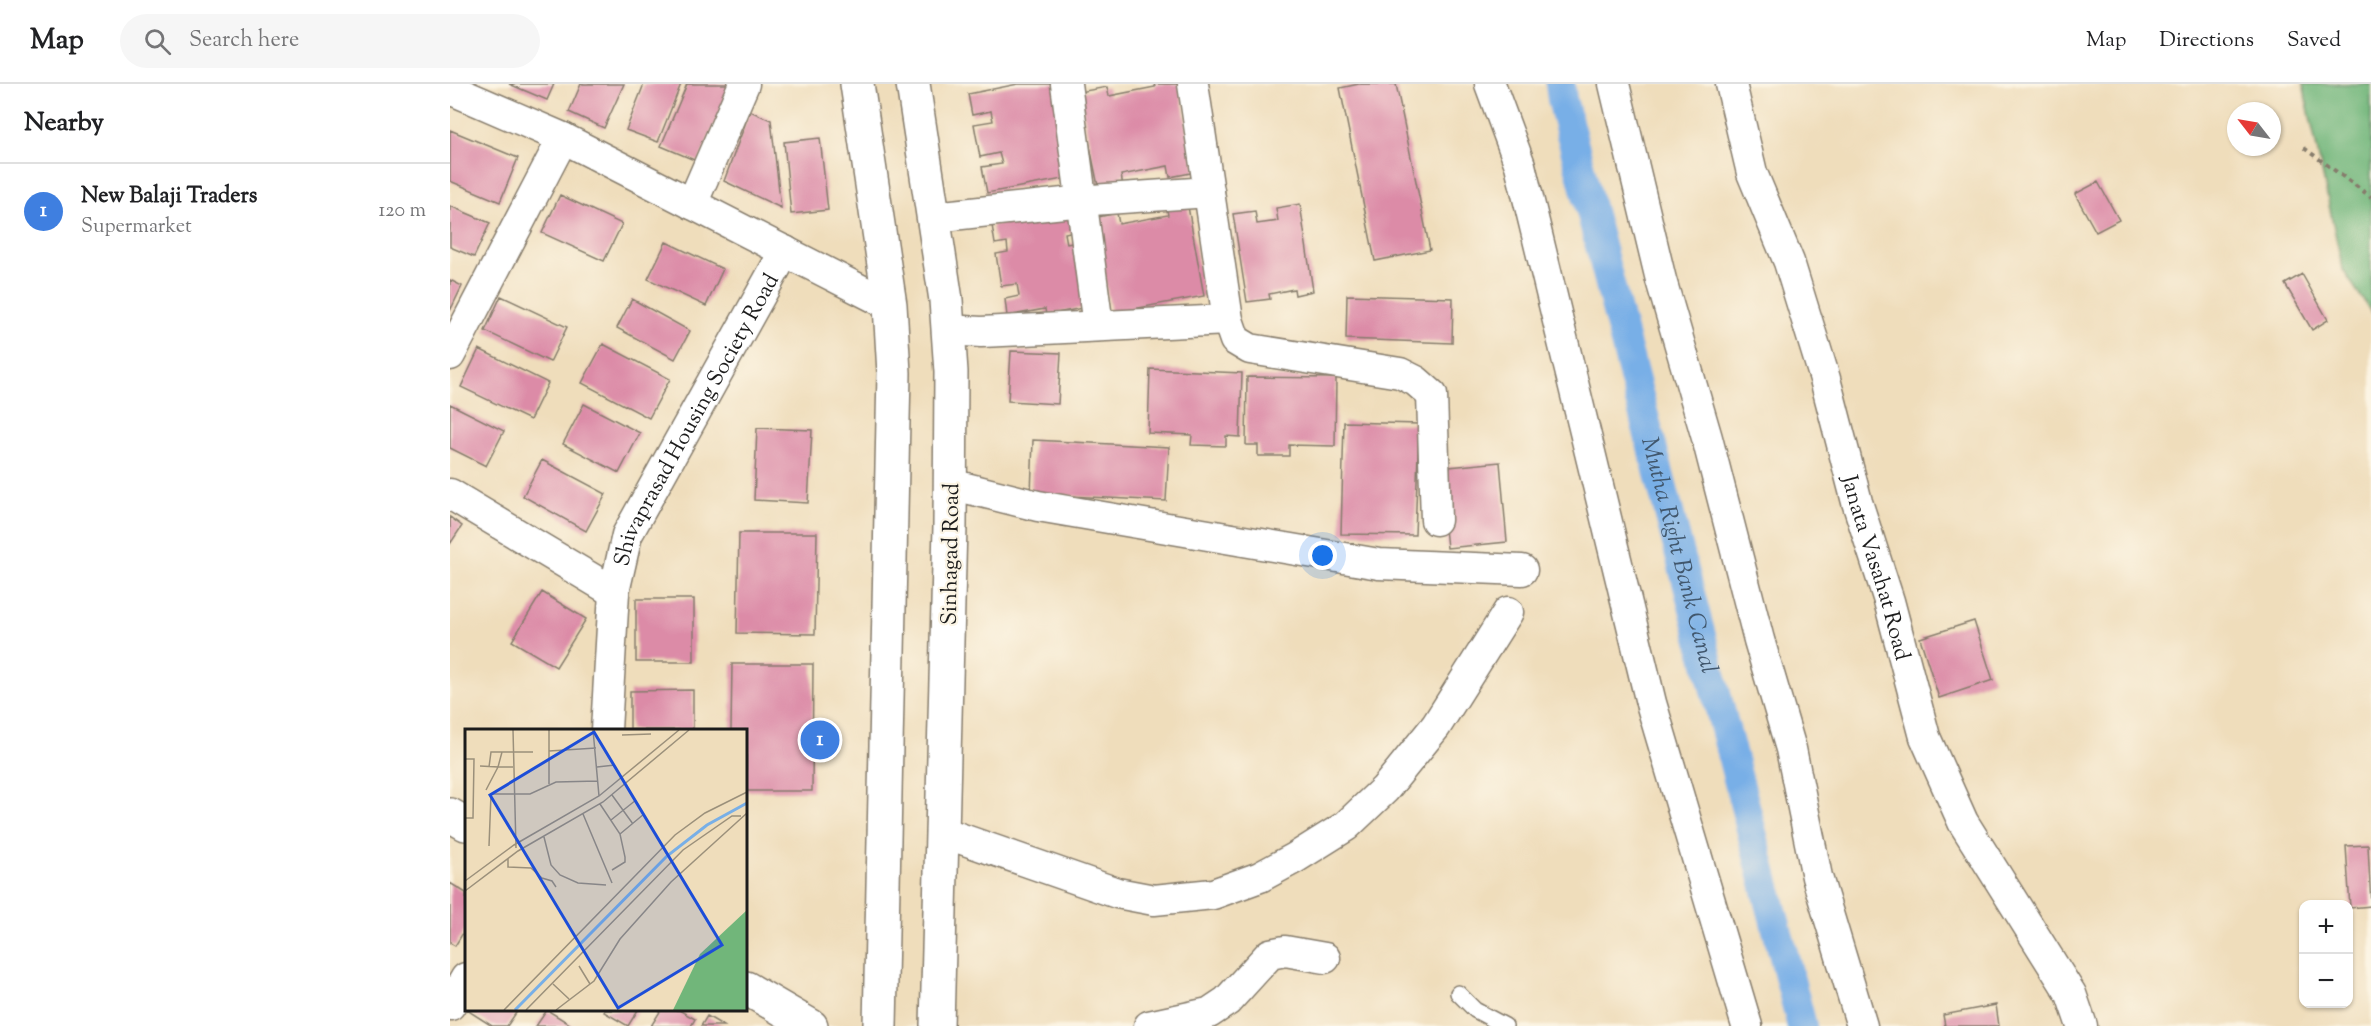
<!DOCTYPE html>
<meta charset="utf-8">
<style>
body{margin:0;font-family:"Sorts Mill Goudy",serif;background:#f6f6f6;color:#202124}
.controls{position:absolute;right:18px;bottom:18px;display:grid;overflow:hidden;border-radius:12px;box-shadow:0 2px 4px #0004}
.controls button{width:54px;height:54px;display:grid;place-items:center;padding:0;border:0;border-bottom:2px solid #e0e0e0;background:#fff;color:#202124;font:30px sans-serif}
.compass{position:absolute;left:1777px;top:18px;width:54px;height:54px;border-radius:50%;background:#fff;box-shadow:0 2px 4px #0004;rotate:301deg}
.you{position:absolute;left:873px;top:472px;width:21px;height:21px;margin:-15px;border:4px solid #fff;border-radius:50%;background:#1a73e8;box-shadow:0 0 0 9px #1a73e833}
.badge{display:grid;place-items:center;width:39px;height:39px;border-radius:50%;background:#ea580c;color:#fff;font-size:20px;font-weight:700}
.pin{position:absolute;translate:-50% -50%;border:3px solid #fff;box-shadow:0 2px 6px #0006}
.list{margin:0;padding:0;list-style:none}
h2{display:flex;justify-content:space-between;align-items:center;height:78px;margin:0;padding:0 24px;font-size:26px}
h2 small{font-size:20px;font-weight:400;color:#757577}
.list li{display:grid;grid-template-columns:39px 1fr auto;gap:18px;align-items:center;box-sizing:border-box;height:96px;padding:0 24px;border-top:2px solid #e0e0e0}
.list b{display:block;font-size:22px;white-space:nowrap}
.list p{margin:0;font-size:20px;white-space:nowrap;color:#757577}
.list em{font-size:20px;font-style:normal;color:#757577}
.icon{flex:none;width:33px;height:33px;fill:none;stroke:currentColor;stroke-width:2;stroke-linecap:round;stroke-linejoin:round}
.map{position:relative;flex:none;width:1921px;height:942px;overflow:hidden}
header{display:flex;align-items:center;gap:36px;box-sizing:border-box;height:84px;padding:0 30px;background:#fff;border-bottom:2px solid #e0e0e0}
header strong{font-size:28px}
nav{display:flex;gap:33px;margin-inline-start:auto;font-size:21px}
.search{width:420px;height:54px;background:#f6f6f6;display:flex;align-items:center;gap:15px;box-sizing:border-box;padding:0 21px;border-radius:33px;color:#757577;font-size:22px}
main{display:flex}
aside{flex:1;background:#fff}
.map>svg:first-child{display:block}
.forest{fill:#71b67a;stroke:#46694b;stroke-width:1.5}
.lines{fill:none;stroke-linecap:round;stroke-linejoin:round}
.canal{stroke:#78afe7;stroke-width:30}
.building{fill:#dc8ba7}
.service-casing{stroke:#867c6c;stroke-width:18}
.minor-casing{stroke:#867c6c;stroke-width:33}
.tertiary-casing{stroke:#867c6c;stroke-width:36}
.primary-casing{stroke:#867c6c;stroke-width:36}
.path{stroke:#867c6c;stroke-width:4;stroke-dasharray:4.5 4.5;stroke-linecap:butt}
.service{stroke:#fff;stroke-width:15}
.minor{stroke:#fff;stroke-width:30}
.tertiary{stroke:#fff;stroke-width:33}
.primary{stroke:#fff;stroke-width:33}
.labels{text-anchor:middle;stroke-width:4.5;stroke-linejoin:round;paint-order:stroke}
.street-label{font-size:22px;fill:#1c1c1c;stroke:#fcf5e5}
.water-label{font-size:24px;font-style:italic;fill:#41576d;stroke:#fcf5e5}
.inset-river{fill:none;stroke:#78afe7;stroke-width:3}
.inset-road{fill:none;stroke:#9b907b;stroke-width:1.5}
.view{fill:#1d4ed8;fill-opacity:0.15;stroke:#1d4ed8;stroke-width:3}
.inset-edge{fill:none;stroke:#1c1c1c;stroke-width:3}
</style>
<header>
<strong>Map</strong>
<div class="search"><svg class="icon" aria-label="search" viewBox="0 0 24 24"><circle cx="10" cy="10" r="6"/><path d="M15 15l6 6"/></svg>Search here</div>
<nav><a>Map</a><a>Directions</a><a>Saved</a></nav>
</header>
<main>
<aside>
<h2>Nearby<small></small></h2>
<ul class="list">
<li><span class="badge" style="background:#3f7fe0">1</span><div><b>New Balaji Traders</b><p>Supermarket</p></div><em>120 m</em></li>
</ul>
</aside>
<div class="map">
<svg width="1921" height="942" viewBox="0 0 1921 942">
<rect width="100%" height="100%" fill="#fcf5e5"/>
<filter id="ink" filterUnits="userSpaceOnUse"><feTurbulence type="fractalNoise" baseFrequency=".0167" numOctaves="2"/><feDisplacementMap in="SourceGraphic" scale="12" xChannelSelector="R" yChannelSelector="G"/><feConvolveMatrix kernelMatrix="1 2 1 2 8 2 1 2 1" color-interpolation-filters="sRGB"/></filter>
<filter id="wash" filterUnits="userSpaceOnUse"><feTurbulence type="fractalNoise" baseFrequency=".008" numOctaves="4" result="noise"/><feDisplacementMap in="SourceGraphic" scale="24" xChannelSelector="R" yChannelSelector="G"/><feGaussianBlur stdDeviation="1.35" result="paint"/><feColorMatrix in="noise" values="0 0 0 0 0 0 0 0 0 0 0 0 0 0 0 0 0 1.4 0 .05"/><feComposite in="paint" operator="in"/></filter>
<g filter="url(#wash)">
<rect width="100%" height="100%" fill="#efddbb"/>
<!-- forest -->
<path class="forest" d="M1853,0H1921V228L1893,186Z"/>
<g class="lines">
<!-- canal -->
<path class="canal" id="s1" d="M1110,0L1112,15L1352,942"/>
</g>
<g id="blocks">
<!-- building -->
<path class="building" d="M59,0H104L97,16Z
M131,0H174L154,44L119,28Z
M194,0H231L208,58L176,46Z
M237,0H282L249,78L211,62Z
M568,0H606L624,93L537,109L532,83L552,80L549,69L530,73L524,40L543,37L541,27L522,31L518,10Z
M704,0H729L746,88L720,93L718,82L671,91L673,102L649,107L629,8L657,3L659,12L705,3Z
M909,0H946L980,166L925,177L890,4Z
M300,27L321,36L331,124L274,97Z
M0,46L68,74L50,118L0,97Z
M370,54L378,126L341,130L334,58Z
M1648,98L1669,136L1646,148L1625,110Z
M110,111L172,140L154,177L92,149Z
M737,117L754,212L661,229L644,134L667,129L669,140L718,131L716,121Z
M850,120L863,207L845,211L844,205L819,210L820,215L797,218L783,130L805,127L807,140L828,137L826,124Z
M0,122L40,139L24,173L0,163Z
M626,126L629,146L615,149L617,160L628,158L638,223L596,231L595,225L557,232L555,215L569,212L567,200L551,202L546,170L558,168L557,158L545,160L542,141Z
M216,158L273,185L256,222L198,195Z
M1852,190L1878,236L1862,246L1835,200Z
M0,196L12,202L0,227Z
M897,211L1003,214L1002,259L896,255Z
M51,212L117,243L100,278L35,247Z
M182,215L240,247L225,275L167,244Z
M153,260L220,295L199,334L132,299Z
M29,265L98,299L80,336L11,303Z
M561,267L611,269L608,320L558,317Z
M700,285L792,289L790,353L776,352V362L741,361L742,351L698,349Z
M797,293L886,294L885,362L839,361V372H808V361H796Z
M0,320L54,347L36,382L0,364Z
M134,320L190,349L169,389L113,360Z
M894,338L969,340L965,451L891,450Z
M307,344L362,346L358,419L304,416Z
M583,356L719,363L716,417L581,410Z
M92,376L156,410L136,447L73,412Z
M1050,378L1057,458L997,464L989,384Z
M0,433L12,442L0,460Z
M289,449H367L365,550L287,549Z
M92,508L136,535L106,583L62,557Z
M186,515H244V578H186Z
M1524,537L1543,596L1489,614L1470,554Z
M282,580H363L362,707H296V646H281Z
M243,606V646H180V607Z
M1918,761L1921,822L1900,824L1896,762Z
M0,799L16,809V844L5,862L0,859Z
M1546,921L1549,942H1495L1493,931Z
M17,926H68L57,942H42Z
M97,926L123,942H86Z
M155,926H188L178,942L154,928Z
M211,926H229L245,935L241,942H201Z
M257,932L274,942H251Z"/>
</g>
</g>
<g filter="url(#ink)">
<use href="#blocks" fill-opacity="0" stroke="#867c6c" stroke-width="1.5"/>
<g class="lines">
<!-- service casing -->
<g class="service-casing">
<path id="service" d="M1008,909L1025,926L1055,942"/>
</g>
<!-- minor casing -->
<g class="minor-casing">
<g id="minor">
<path d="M616,0L648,242"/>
<path d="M743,0L778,236L785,256L800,265L950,289L966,297L982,311L986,436"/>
<path d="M1040,0L1070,81L1201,619L1297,942"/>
<path d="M1164,0L1211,196L1257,354L1309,556L1341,665L1367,793L1412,942"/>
<path id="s2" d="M1281,0L1302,89L1339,178L1375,295L1407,418L1439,517L1475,653L1513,738L1621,910L1632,942"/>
<path d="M0,5L113,54L440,221"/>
<path d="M242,120L294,0"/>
<path d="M484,133L642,116L759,108"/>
<path d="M497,246L531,248L778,236"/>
<path d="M0,271L113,54"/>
<path d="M500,400L588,422L929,480L1072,486"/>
<path d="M0,410L164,508"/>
<path id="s3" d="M156,646L164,508L177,451L335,167"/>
<path d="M492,748L667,809L704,816L763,810L810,793L845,774L896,742L935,705L986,642L1058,528"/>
<path d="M0,921L16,894"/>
<path d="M699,942L759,929L777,917L820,870L835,867L875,874"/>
</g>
</g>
<!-- tertiary casing -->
<g class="tertiary-casing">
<path id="tertiary" d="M0,731L16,740
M296,904L361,942"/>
</g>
<!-- primary casing -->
<g class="primary-casing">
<path id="primary" d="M407,0L440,221L444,289L430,942
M463,0L496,216L501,288L500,442L487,942"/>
</g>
<!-- path -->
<path class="path" d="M1854,64L1921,113"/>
<!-- service -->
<use href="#service" class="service"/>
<!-- minor -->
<use href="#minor" class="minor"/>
<!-- tertiary -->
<use href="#tertiary" class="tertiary"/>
<!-- primary -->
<use href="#primary" class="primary"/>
</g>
</g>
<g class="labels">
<!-- street labels -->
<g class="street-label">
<text dy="8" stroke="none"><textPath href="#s3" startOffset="330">Shivaprasad Housing Society Road</textPath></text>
<text transform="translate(499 470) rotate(-89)" y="8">Sinhagad Road</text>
<text dy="8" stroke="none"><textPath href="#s2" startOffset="506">Janata Vasahat Road</textPath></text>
</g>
<!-- water labels -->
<g class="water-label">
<text dy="8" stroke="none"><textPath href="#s1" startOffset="486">Mutha Right Bank Canal</textPath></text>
</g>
</g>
<!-- overview -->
<g transform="translate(15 645)">
<rect width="282" height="282" fill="#efddbb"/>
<path d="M282,181V281H208L235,225Z" fill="#71b67a"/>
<path class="inset-river" d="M50,281L202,127L242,96L282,74"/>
<path class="inset-road" d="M48,1L51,119M84,1V55M128,1L134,67M157,6L186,5M84,22L131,19M37,23L33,38H48M0,30H9L8,89H0M15,37L33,38L21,61M24,38L26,23H68M132,38L150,36M147,66L168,95M135,75L155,105L160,128V133L147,141M118,85L147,154M146,91L171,71M155,105L179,85M79,108L86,136L95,146L113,154L141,156M24,117L26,65H65L91,53L133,52M43,129V138L66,139L77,149L87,152L91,158M0,152L49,116L134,67L214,1M0,162L53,122L138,73L224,1M114,237L125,255M88,255L104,270M39,281L210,106L240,84L282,63M61,281L218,121L267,87H276M91,281L129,252L155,210L206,153L282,84"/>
<path class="view" d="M129,3L257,216L153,279L25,66Z"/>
<rect width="282" height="282" class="inset-edge"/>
</g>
</svg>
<div class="controls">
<button>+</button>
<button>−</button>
</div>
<svg class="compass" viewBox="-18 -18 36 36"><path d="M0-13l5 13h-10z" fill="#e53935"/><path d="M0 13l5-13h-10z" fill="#757577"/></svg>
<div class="you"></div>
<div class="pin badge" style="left:370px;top:656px;background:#3f7fe0">1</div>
</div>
</main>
